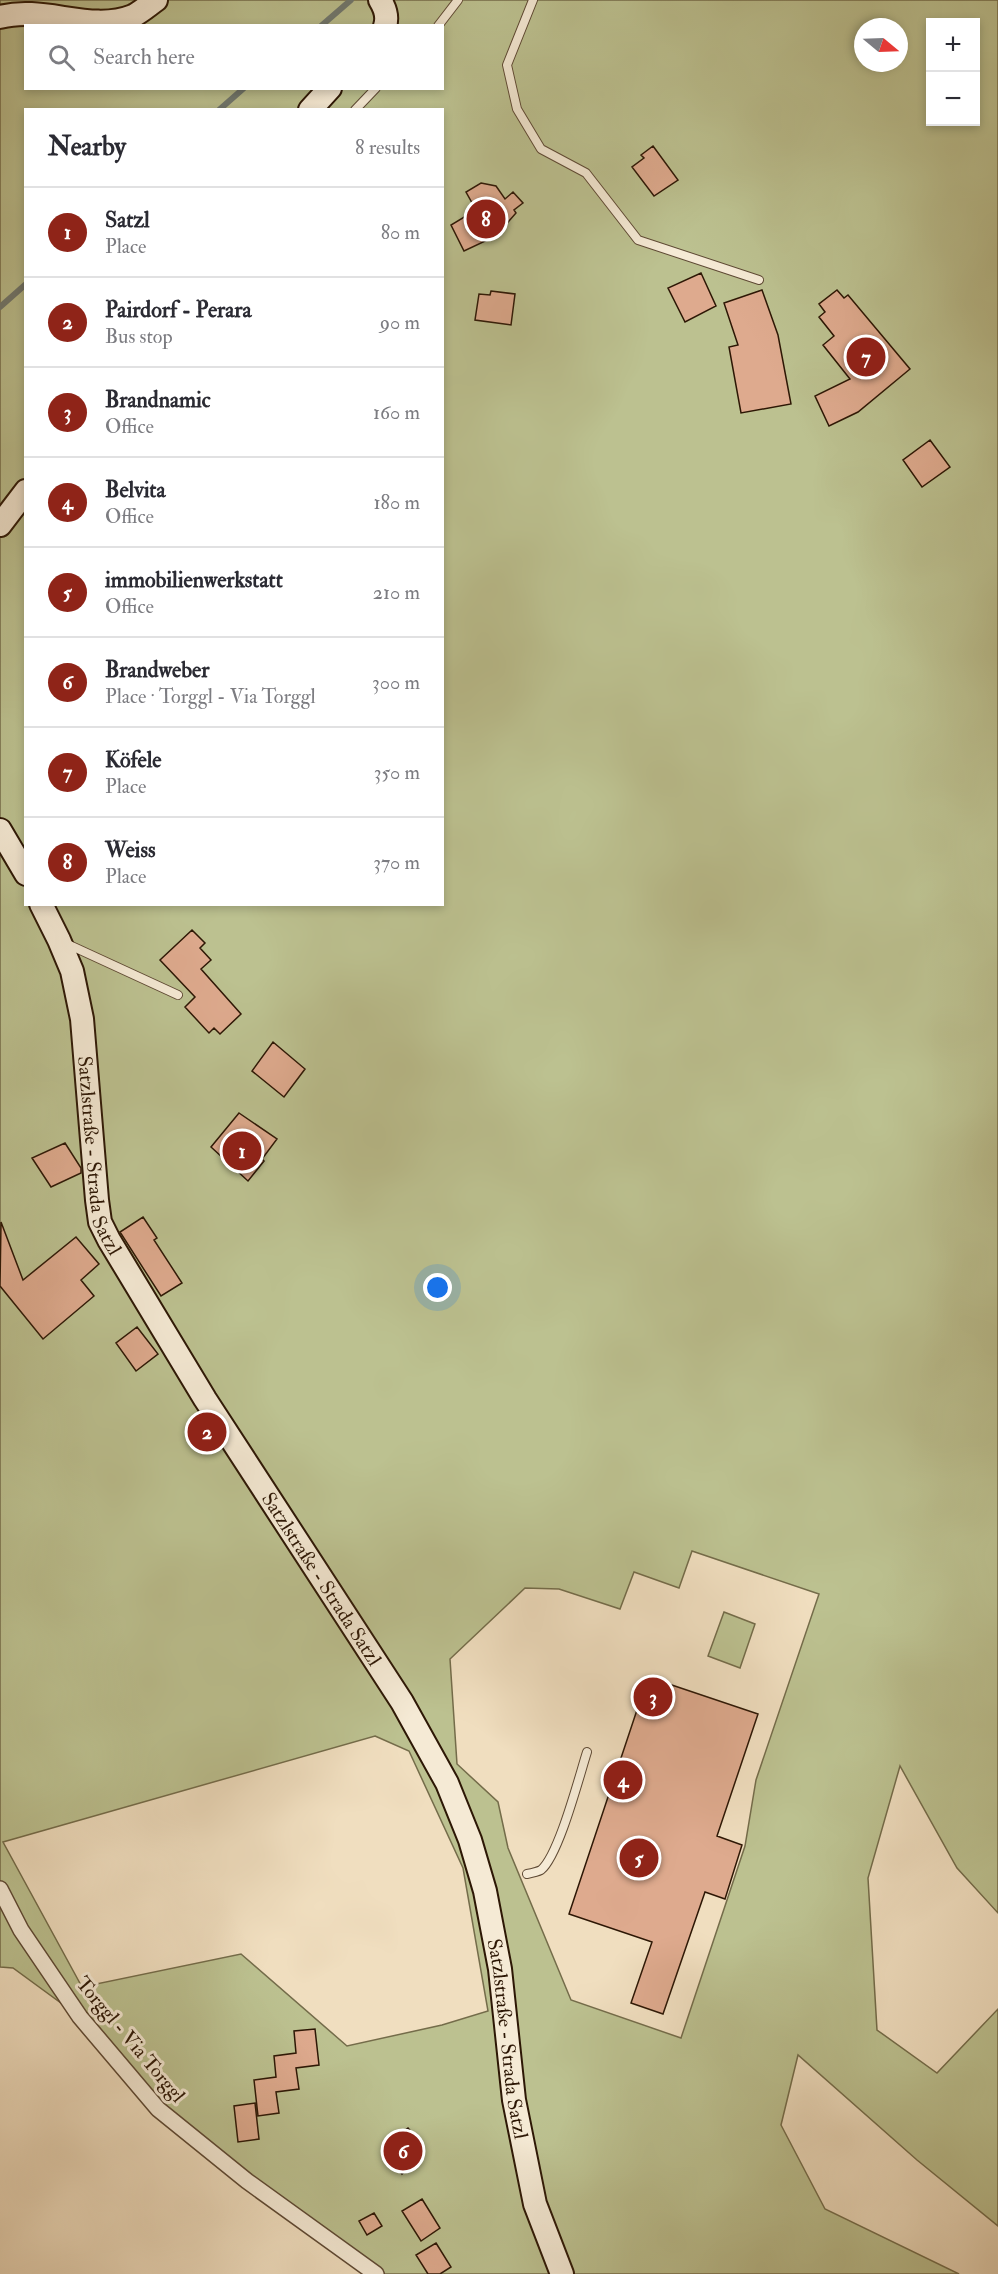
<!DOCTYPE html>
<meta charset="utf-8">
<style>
body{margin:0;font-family:"IM FELL Double Pica",serif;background:#f2f2f3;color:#2b2b33}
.controls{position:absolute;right:18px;top:18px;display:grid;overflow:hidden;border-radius:0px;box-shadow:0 3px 9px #0003}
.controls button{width:54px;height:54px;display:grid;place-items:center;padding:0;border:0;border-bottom:2px solid #e1e1e2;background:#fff;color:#2b2b33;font:30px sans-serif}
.compass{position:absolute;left:854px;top:18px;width:54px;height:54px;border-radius:50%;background:#fff;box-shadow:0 3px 9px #0003;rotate:109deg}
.you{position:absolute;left:438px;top:1288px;width:21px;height:21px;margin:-15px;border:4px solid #fff;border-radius:50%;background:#1a73e8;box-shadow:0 0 0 9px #1a73e833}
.badge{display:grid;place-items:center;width:39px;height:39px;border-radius:50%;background:#8f2418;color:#fff;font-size:20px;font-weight:700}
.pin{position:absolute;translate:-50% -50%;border:3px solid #fff;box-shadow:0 2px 6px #0006}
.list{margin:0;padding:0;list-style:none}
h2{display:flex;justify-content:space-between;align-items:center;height:78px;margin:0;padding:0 24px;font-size:26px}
h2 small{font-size:20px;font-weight:400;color:#7c7c81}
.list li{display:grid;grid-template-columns:39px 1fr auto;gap:18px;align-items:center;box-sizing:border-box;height:90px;padding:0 24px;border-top:2px solid #e1e1e2}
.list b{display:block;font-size:22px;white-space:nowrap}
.list p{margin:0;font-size:20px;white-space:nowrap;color:#7c7c81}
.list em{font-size:20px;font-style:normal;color:#7c7c81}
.icon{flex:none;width:33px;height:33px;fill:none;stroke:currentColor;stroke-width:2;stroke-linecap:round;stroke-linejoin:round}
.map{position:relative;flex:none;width:998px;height:2274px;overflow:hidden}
.search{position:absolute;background:#fff;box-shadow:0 3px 9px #0003;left:24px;top:24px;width:420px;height:66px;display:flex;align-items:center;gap:15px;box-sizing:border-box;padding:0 21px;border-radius:0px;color:#7c7c81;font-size:22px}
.panel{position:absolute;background:#fff;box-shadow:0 3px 9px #0003;left:24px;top:108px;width:420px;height:798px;border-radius:0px}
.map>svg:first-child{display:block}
.green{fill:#bcc190;stroke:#746c4a;stroke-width:1.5;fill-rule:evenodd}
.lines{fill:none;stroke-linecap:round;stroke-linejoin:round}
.stream{stroke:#707971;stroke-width:6}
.building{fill:#deaa8e;stroke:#2d1705;stroke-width:1.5}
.lane-casing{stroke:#5e4934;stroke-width:10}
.street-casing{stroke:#5e4934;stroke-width:18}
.secondary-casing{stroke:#2d1705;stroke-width:26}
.lane{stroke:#f5ead5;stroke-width:8}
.street{stroke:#f5ead5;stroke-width:15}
.secondary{stroke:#f5ead5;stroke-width:22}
.labels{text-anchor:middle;stroke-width:6;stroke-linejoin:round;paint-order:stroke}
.street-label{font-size:20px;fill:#2d1705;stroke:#f5ead5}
</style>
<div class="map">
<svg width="998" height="2274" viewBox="0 0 998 2274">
<rect width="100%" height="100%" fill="#f0debf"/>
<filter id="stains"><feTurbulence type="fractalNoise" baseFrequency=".00333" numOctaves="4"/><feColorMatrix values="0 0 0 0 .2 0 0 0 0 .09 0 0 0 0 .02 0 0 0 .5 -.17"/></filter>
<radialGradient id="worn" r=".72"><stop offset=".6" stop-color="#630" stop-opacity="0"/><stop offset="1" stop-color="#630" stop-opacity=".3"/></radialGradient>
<!-- green -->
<path class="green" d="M0,0H998V1913L957,1868L900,1766L868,1878L877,2030L937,2073L998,2009V2226L917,2160L798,2055L781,2125L825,2209L959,2274H376L158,2109L80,2017L13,1968L0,1967ZM930,22H976V122H930ZM26,26H442V88H26ZM863,27H899V63H863ZM26,110H442V904H26ZM692,1551L819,1594L756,1780L745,1846L681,2038L571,2000L508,1848L498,1802L457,1764L450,1659L525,1588L559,1589L620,1609L634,1572L679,1588ZM375,1736L409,1751L463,1868L488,2011L442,2025L347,2046L241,1954L82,1987L3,1842Z
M724,1612L755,1624L740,1668L708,1656Z"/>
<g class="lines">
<!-- stream -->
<path class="stream" d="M321,26L351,0
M219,110L244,88
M0,307L26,284"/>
</g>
<!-- building -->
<path class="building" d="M653,146L678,180L654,196L632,167L644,158L641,155Z
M481,183L496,186L505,199L513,192L523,203L514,210L516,213L496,236L464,251L451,225L476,210L466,192Z
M701,273L716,306L685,322L668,288Z
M762,290L778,335L791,404L741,413L729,347L738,345L724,303Z
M837,290L844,298L848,295L910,369L858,412L829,426L815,396L850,379L823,345L834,336L819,317L825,312L819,304Z
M491,291L515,294L511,325L475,320L479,294L490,295Z
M930,440L950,467L922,487L903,460Z
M192,930L205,943L200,948L211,960L201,969L241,1014L220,1034L214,1028L209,1033L185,1007L195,997L160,960Z
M273,1042L305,1069L284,1097L252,1071Z
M239,1113L277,1139L262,1159L264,1161L248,1181L211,1147Z
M65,1143L81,1168V1173L51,1187L32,1158Z
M143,1217L157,1238L154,1240L182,1283L161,1296L120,1232Z
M1,1222L23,1280L76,1237L99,1264L81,1280L94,1296L43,1339L0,1286Z
M137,1327L158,1354L136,1371L116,1343Z
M648,1677L758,1714L717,1836L742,1845L725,1899L705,1892L663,2014L631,2003L652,1942L569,1914Z
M315,2029L319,2065L296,2068L299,2089L276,2092L279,2113L258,2116L254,2080L276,2077L274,2056L296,2053L294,2031Z
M255,2103L259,2139L238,2142L234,2106Z
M408,2128L424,2147L412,2156L415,2160L402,2174L384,2146Z
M422,2199L440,2228L421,2241L402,2211Z
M374,2213L382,2226L367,2235L359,2221Z
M436,2243L451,2267L440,2274H428L416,2255Z"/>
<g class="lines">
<!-- lane casing -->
<g class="lane-casing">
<path id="lane" d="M533,0L507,65L517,109L541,149L586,173L638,240L759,280
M438,26L458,0
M355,110L376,88
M65,943L178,995
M527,1874C532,1873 537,1872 541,1870C559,1855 579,1777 587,1752"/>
</g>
<!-- street casing -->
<g class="street-casing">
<path id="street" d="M0,1889L21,1930L80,2017L158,2109L247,2181L376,2274"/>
</g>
<!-- secondary casing -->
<g class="secondary-casing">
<g id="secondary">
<path d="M380,0C385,8 388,17 385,26"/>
<path d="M0,17C44,5 90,33 133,16C141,12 149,5 156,0"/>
<path d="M310,110L330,88"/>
<path d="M0,525L26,491"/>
<path d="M0,830L26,874"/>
<path id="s1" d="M41,904L59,940L72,971L82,1019L97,1200L100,1222L109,1240L205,1399L402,1702L447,1783L470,1840L485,1891L500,1969L514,2100L535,2204L562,2274"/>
</g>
</g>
<!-- lane -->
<use href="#lane" class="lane"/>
<!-- street -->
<use href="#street" class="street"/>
<!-- secondary -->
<use href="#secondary" class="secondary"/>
</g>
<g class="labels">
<!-- street labels -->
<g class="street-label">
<text dy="7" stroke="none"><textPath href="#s1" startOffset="261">Satzlstraße - Strada Satzl</textPath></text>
<text dy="7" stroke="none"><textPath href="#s1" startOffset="747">Satzlstraße - Strada Satzl</textPath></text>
<text transform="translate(131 2039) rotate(50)" y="7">Torggl - Via Torggl</text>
<text dy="7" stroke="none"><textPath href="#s1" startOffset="1251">Satzlstraße - Strada Satzl</textPath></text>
</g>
</g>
<rect width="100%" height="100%" filter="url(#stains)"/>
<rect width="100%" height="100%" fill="url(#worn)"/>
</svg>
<div class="controls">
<button>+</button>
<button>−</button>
</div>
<svg class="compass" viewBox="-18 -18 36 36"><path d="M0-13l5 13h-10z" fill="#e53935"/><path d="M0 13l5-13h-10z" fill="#7c7c81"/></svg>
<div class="you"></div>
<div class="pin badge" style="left:242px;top:1151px">1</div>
<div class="pin badge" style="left:207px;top:1432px">2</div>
<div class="pin badge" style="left:653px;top:1697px">3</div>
<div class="pin badge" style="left:623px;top:1780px">4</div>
<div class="pin badge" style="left:639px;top:1858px">5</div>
<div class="pin badge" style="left:403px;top:2151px">6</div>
<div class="pin badge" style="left:866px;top:357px">7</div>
<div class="pin badge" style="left:486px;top:219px">8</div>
<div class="search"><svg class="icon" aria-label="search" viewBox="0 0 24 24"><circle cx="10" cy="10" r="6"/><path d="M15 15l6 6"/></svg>Search here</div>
<section class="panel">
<h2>Nearby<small>8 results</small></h2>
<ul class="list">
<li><span class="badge">1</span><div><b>Satzl</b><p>Place</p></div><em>80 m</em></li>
<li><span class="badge">2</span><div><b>Pairdorf - Perara</b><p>Bus stop</p></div><em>90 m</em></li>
<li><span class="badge">3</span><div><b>Brandnamic</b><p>Office</p></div><em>160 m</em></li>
<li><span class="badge">4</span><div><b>Belvita</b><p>Office</p></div><em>180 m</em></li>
<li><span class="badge">5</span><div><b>immobilienwerkstatt</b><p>Office</p></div><em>210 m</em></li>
<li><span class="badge">6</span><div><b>Brandweber</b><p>Place · Torggl - Via Torggl</p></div><em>300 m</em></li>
<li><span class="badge">7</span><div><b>Köfele</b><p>Place</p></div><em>350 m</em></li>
<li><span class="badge">8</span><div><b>Weiss</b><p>Place</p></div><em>370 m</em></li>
</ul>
</section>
</div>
